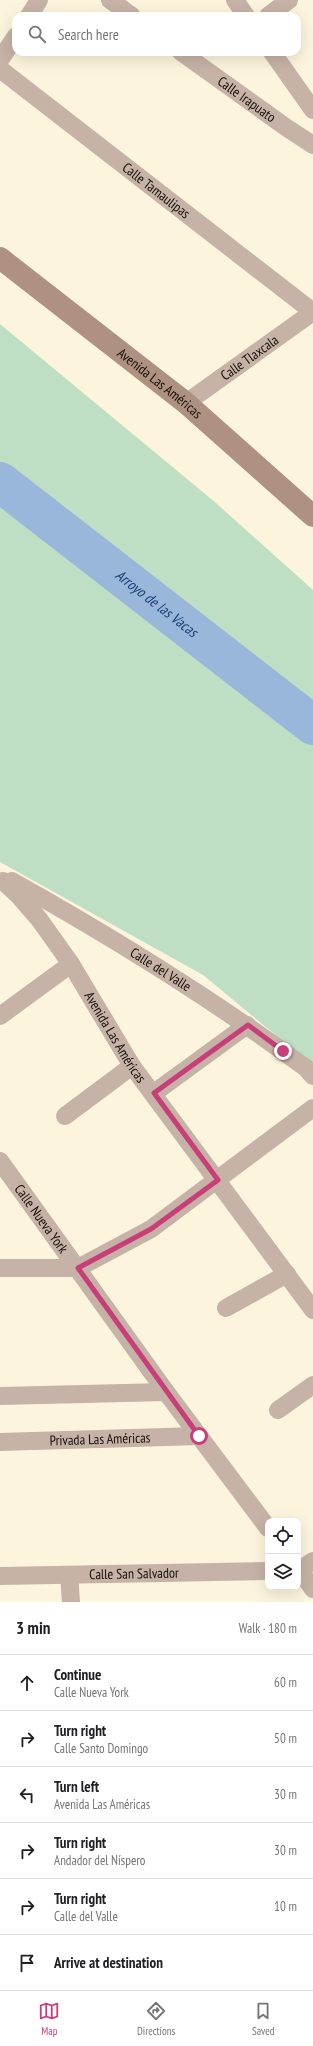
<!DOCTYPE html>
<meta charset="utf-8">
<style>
body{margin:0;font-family:"PT Sans Narrow",sans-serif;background:#f6f6f6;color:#202124}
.controls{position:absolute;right:12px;bottom:12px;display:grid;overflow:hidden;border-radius:8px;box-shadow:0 4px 16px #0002}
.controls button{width:36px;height:36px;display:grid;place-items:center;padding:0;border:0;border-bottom:1px solid #e0e0e0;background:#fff;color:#202124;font:20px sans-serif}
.stop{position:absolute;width:12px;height:12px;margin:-9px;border:3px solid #c73e79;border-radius:50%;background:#fff}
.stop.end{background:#c73e79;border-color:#fff;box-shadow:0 1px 4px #0008}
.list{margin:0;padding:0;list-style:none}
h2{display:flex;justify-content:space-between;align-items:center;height:52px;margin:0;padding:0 16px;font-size:17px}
h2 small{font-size:13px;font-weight:400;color:#757577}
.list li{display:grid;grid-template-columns:26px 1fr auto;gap:12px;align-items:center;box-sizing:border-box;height:56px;padding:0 16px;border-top:1px solid #e0e0e0}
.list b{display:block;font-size:15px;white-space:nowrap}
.list p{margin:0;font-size:13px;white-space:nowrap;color:#757577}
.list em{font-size:13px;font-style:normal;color:#757577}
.icon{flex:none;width:22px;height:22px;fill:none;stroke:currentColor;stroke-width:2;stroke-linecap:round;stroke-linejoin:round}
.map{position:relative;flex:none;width:313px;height:1602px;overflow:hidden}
.search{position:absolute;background:#fff;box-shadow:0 4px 16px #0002;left:12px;right:12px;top:12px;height:44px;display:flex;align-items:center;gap:10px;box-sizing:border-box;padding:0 14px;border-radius:12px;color:#757577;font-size:15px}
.sheet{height:388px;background:#fff}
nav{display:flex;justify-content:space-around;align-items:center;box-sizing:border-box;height:56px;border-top:1px solid #e0e0e0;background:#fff;font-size:11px;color:#757577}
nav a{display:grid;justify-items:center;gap:2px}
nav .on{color:#c73e79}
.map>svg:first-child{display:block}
.green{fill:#bfdfc5}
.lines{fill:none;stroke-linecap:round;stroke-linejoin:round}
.river{stroke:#99b6db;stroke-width:40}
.street{stroke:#c6b2a7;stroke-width:18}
.secondary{stroke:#ae9181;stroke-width:22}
.route{stroke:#c73e79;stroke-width:5}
.labels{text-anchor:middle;stroke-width:4;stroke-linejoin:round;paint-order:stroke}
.street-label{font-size:14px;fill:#141006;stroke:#fff}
.water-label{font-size:15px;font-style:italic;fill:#1a4170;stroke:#fff}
</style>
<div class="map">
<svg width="313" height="1602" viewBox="0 0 313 1602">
<rect width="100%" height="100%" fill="#fdf4dd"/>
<!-- green -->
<path class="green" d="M0,324L216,503L313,590V1066L203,975L0,862Z"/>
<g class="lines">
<!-- river -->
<path class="river" id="s1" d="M0,482L313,725"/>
<!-- street -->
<g class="street">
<path d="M110,0L132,16"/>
<path d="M235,0L246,16"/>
<path d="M29,16L39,0"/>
<path d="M268,16L289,0"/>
<path id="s2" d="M181,52L287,128L313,145"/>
<path d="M272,52L313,110"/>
<path d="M0,60L16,36"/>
<path id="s3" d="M0,69L313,312"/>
<path id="s4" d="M186,403L313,312"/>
<path id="s5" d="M3,881L19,896L39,919L71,964L132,1066L313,1310"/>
<path id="s6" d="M12,881C114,938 212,999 306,1068L313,1076"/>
<path d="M0,1016L71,964"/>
<path d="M154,1093L247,1025"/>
<path d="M65,1116L132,1066"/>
<path id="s7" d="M0,1161L166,1392L268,1528"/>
<path d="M0,1268H78L151,1229L313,1108"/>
<path d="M226,1308L287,1274"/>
<path d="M0,1396L166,1392"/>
<path d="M278,1410L313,1385"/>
<path id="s8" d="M0,1442L199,1436"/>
<path d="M298,1568L313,1589"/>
<path d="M298,1571L313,1561"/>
<path d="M69,1575L71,1602"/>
<path id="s9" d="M0,1576L268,1571"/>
</g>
<!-- secondary -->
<path class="secondary" id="s10" d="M0,258L186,403L313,516"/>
</g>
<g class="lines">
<!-- route -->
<path class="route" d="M199,1436L78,1268L151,1229L218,1180L154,1093L248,1025L283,1051"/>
</g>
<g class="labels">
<!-- street labels -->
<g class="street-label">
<text dy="5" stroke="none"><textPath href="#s2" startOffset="81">Calle Irapuato</textPath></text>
<text dy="5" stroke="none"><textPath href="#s3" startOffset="198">Calle Tamaulipas</textPath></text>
<text dy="5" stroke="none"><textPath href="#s4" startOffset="78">Calle Tlaxcala</textPath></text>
<text dy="5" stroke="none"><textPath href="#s10" startOffset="203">Avenida Las Américas</textPath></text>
<text dy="5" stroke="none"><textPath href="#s6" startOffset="173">Calle del Valle</textPath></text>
<text dy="5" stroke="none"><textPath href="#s5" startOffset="193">Avenida Las Américas</textPath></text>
<text dy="5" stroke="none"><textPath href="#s7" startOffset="71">Calle Nueva York</textPath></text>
<text dy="5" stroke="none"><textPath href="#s8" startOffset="100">Privada Las Américas</textPath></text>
<text dy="5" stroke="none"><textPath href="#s9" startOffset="134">Calle San Salvador</textPath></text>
</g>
<!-- water labels -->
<g class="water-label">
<text dy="5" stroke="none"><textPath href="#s1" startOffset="198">Arroyo de las Vacas</textPath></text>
</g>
</g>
</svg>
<div class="controls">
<button><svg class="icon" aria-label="locate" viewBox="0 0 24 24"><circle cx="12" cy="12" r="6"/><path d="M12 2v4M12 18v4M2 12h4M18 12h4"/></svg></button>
<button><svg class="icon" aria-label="layers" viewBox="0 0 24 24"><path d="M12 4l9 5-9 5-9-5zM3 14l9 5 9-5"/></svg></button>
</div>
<div class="stop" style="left:199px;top:1436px"></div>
<div class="stop end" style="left:283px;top:1051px"></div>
<div class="search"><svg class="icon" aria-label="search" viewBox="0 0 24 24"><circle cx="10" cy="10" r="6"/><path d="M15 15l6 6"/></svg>Search here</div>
</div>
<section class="sheet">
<h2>3 min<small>Walk · 180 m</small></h2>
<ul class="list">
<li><svg class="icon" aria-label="ahead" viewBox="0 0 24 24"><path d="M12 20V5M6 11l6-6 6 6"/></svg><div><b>Continue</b><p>Calle Nueva York</p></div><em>60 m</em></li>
<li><svg class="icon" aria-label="right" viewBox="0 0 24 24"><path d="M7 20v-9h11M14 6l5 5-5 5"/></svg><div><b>Turn right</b><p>Calle Santo Domingo</p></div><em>50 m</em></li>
<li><svg class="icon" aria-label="left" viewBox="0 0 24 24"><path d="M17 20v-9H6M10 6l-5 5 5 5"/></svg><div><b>Turn left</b><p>Avenida Las Américas</p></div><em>30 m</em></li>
<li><svg class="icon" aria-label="right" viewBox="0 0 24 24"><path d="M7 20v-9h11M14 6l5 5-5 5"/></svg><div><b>Turn right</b><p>Andador del Níspero</p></div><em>30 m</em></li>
<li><svg class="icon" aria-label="right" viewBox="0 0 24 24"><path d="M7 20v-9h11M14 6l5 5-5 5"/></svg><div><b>Turn right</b><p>Calle del Valle</p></div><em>10 m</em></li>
<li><svg class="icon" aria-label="arrive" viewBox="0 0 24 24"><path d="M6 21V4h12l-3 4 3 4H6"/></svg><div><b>Arrive at destination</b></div></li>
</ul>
</section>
<nav>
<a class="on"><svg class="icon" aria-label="map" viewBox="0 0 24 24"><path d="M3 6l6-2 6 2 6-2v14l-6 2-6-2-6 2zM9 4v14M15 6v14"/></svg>Map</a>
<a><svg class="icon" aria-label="directions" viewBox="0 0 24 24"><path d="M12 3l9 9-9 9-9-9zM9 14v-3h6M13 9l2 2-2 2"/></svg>Directions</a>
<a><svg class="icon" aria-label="saved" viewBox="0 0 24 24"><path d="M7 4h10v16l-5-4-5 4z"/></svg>Saved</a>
</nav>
